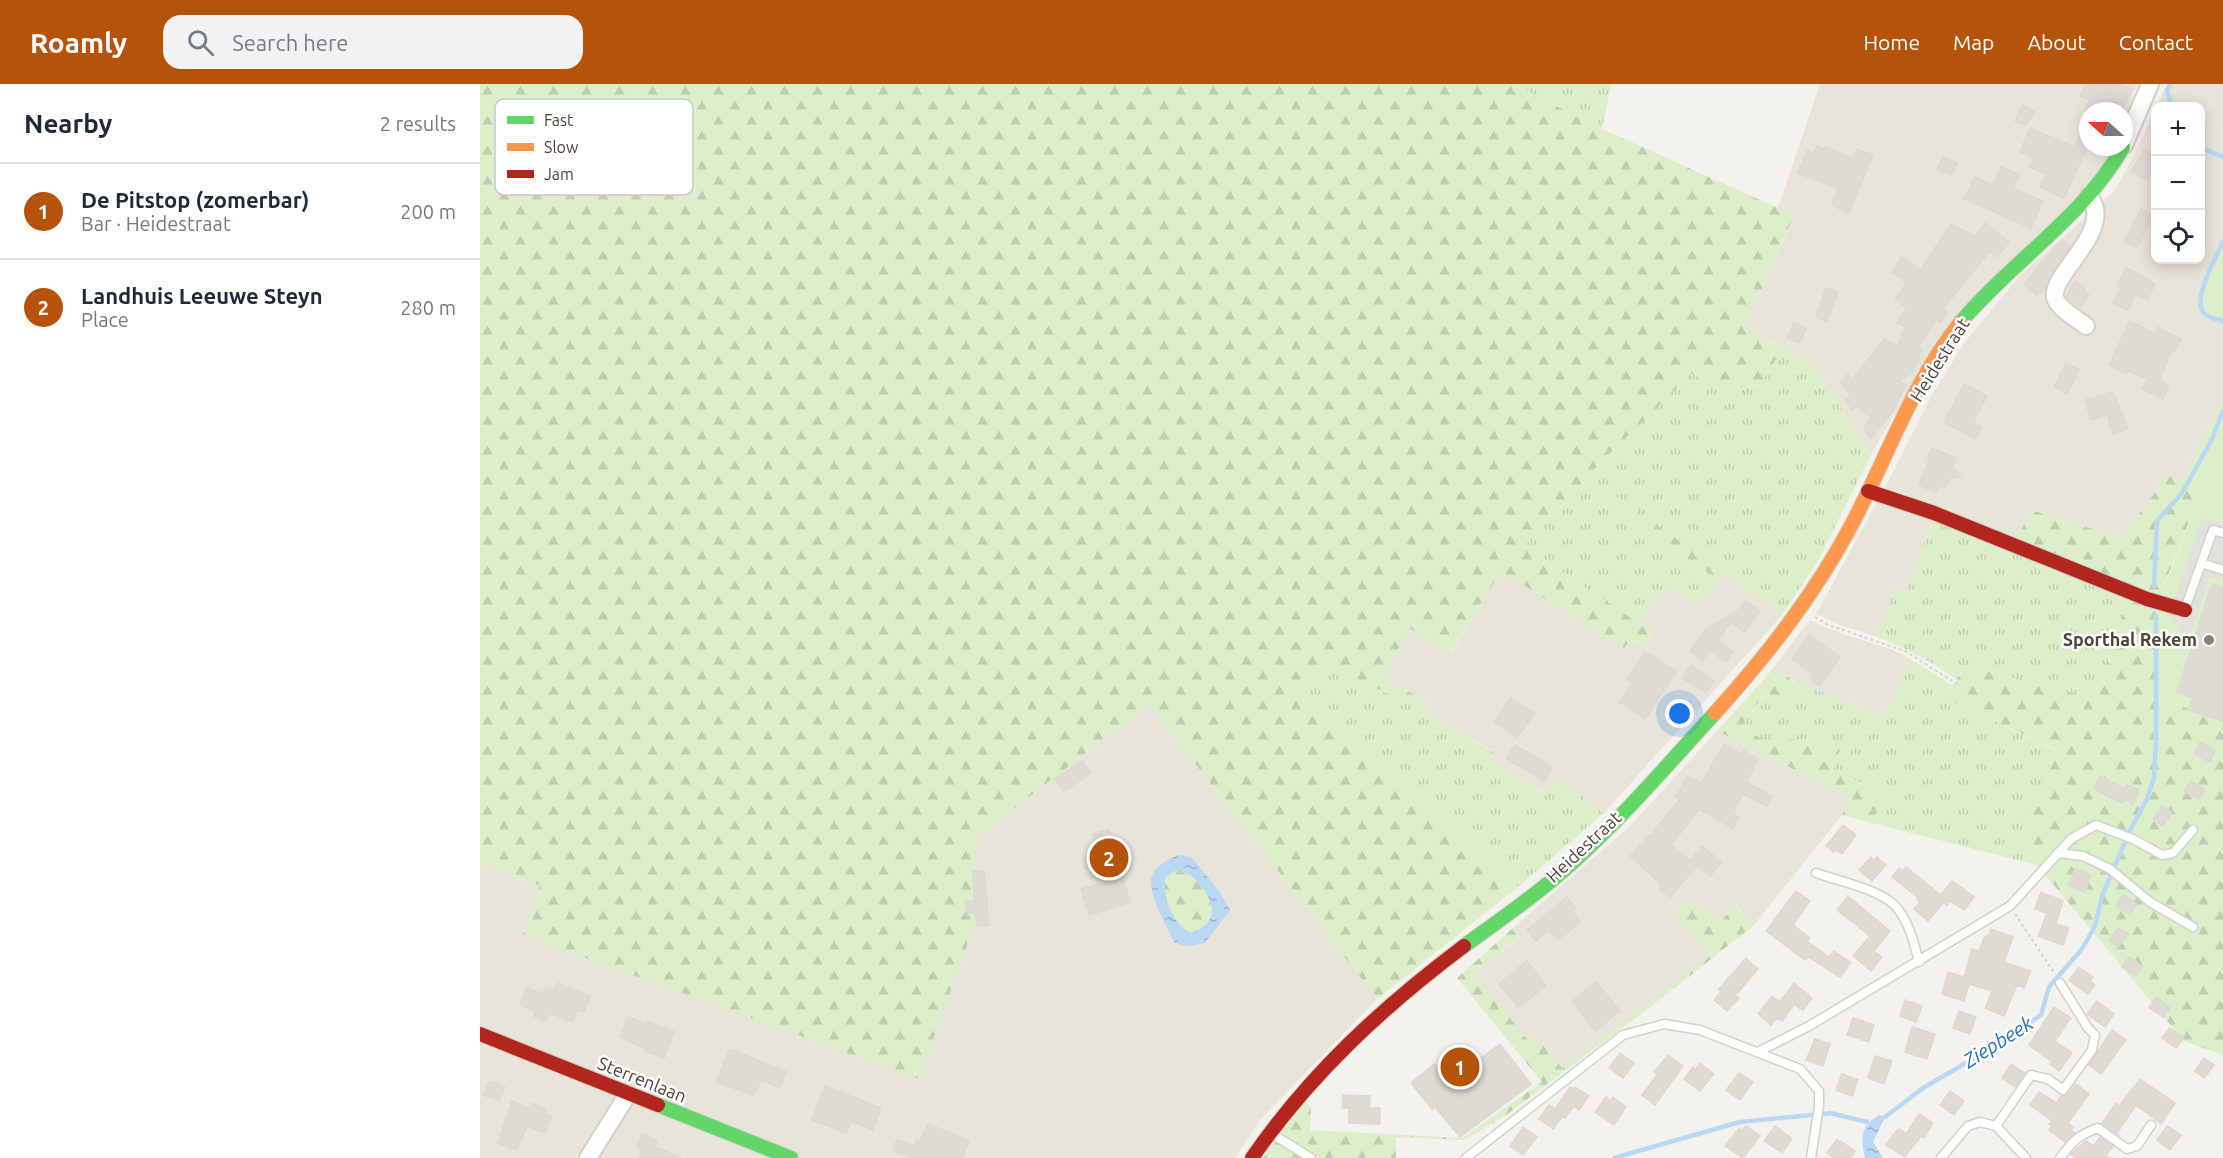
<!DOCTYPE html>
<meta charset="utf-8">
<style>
body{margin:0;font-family:Ubuntu,sans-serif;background:#f2f2f3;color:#1f2937}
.controls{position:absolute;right:18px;top:18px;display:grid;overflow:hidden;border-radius:12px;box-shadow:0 3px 15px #0003}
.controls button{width:54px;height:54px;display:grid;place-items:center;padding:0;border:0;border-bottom:2px solid #e0e1e3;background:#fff;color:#1f2937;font:30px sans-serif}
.compass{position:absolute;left:1599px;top:18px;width:54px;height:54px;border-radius:50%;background:#fff;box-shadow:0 3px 15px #0003;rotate:291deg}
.you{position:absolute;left:1200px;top:630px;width:21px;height:21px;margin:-15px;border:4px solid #fff;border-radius:50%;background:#1a73e8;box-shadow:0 0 0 9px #1a73e833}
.badge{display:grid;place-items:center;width:39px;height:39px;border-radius:50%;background:#b45309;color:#fff;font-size:20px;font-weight:700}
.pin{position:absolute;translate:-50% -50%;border:3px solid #fff;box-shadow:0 2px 6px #0006}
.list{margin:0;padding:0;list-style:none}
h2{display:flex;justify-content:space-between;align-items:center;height:78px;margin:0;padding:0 24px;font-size:26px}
h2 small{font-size:20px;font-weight:400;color:#747a83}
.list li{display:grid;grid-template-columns:39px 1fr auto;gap:18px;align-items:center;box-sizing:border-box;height:96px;padding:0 24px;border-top:2px solid #e0e1e3}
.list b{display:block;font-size:22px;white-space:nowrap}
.list p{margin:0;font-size:20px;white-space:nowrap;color:#747a83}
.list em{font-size:20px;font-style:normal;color:#747a83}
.icon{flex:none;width:33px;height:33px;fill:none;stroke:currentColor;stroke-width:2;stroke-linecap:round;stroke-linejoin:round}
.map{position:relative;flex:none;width:1743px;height:1074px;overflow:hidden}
header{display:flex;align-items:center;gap:36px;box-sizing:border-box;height:84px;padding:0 30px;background:#b45309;color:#fff}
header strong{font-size:28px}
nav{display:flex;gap:33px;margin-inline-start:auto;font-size:21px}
.search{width:420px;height:54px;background:#f2f2f3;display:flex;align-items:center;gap:15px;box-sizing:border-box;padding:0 21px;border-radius:18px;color:#747a83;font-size:22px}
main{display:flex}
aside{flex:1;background:#fff}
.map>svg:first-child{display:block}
.residential{fill:#e7e4d9}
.grass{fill:url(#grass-tufts)}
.forest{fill:url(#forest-firs)}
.pitch{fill:#ddefca}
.parking{fill:#e2e1dc}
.water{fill:url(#water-ripples);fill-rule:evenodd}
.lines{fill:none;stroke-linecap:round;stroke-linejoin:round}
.stream{stroke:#bad7f4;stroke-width:4.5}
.building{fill:#dddbd4;stroke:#dbd9d2;stroke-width:1.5}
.lane-casing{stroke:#d1d0c9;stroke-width:11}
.street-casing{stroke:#d1d0c9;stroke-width:20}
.fast-casing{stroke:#d3d0c2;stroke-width:16}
.slow-casing{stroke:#d3d0c2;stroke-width:16}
.jam-casing{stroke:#d3d0c2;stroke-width:16}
.path{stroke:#d3d2cb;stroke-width:2;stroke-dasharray:3 3;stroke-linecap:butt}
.lane{stroke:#fdfdfc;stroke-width:8}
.street{stroke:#fdfdfc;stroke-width:16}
.fast{stroke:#63d668;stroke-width:14}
.slow{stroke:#ff974d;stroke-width:14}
.jam{stroke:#b3261e;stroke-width:14}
.poi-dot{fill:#868276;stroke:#fff;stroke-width:2}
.labels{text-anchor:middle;stroke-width:5;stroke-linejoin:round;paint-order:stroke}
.street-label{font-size:18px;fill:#4b4537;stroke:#fff}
.poi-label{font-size:18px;font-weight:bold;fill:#4b4537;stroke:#fff;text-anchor:end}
.water-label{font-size:20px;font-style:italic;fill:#256fc2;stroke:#fff}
.key{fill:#fff;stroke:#c9c7c3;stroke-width:1.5}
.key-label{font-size:16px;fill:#4b4537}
</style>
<header>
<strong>Roamly</strong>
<div class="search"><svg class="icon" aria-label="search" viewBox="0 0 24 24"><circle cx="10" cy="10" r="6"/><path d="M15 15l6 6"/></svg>Search here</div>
<nav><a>Home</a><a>Map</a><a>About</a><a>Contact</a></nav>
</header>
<main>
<aside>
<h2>Nearby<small>2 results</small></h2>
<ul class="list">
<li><span class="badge">1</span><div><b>De Pitstop (zomerbar)</b><p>Bar · Heidestraat</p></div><em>200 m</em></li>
<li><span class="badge">2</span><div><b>Landhuis Leeuwe Steyn</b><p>Place</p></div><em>280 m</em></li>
</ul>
</aside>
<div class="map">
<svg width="1743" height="1074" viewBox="0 0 1743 1074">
<defs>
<pattern id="grass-tufts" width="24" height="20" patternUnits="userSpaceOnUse" patternTransform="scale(1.5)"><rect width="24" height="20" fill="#ddefca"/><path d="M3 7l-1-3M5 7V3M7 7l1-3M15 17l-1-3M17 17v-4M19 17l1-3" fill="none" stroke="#bfceae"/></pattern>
<pattern id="forest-firs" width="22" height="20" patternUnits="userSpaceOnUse" patternTransform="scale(1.5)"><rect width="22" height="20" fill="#ddefca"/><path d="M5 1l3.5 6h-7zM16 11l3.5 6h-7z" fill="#bfceae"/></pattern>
<pattern id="water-ripples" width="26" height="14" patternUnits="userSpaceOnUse" patternTransform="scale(1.5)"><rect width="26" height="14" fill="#bad7f4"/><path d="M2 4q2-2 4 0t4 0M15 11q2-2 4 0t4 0" fill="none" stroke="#99b0c6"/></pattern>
</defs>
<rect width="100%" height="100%" fill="#f3f2ec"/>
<!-- residential -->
<path class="residential" d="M1340,0H1657L1644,38V27H1608V63H1632L1620,86L1445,277L1391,371L1332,280L1265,242L1314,132L1298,124Z
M1687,0H1743V160L1716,223L1743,237V317L1702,397L1688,391L1641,454L1551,426L1537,455L1405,404L1451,313L1484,259L1539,193L1634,107L1654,72L1675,26L1676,176H1720V22H1677Z
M1398,417L1454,433L1425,509L1414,506L1397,553L1360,541L1336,530Z
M1021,486L1144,564L1150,556L1163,563L1173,550L1157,539L1187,502L1218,522L1245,489L1303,530L1124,729L1075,694L1064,709L1009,675L1013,667L941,625L945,616L903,595L929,543L972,568Z
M1330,536L1360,549L1411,565L1432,576L1404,634L1313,596L1305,590L1290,588Z
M669,620L897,915L779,1037L755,1074H0V778L60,802L43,851L498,831L496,754Z
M1237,647L1369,713L1362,731L1273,842L1256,820L1242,837L1207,815L1193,827L1232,870L1082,985L1057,954L1050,959L994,890L1040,853L1033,844L1149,743Z"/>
<!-- grass -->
<path class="grass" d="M1033,0H1131L1122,45Z
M1303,264L1332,280L1391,371L1340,473L1303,530L1124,404L1119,414L1239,496L1218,522L1187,502L1157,539L1044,462L1126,373L1212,288L1239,305L1279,302Z
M1454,433L1651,512L1614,615L1487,582L1476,595C1451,577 1426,564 1397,553L1414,505L1425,509Z
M1432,576L1472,601L1465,613L1576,667L1546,740L1557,781L1392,739L1405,708L1352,687L1360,665L1311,655L1300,659L1282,655L1270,648L1263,639L1286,610L1303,614L1317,609L1313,596L1404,634Z
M842,579L941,625L1013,668L1009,675L1063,709L1075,693L1124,729L1038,803L819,607Z"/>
<!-- forest -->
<path class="forest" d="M0,0H1033L1122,45L1314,131L1265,242L1303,264L1279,302L1239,305L1212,289L1126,373L1044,462L1173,549L1163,563L1151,556L1144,564L1021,487L971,568L929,544L903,595L945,616L941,625L842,579L819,607L1038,803L897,915L669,620L496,754L498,831L439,995L43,851L60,802L0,778Z
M1688,391L1722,405L1684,501L1686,527L1678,556L1680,570V614L1743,637V971L1704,957L1557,781L1546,740L1576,666L1464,613L1486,582L1614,615L1653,504L1537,455L1551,426L1641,454Z
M1124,404L1245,489L1239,496L1118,414Z
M1290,588C1307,587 1313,595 1318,609L1303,614L1286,610L1272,626L1263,640L1270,648L1282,655L1300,659L1310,655H1332L1360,665L1353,687L1405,708L1392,739L1362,731L1369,713L1237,647Z
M697,786C701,787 706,789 710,791C714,793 717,798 720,801C738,821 737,840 711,849C693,840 682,813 685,793Z
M1207,815L1242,837L1255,820L1273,842L1165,927L1025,1032L984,1056L916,1053V1074H783L825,1017L831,1023L830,1046L982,1054L1062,998L977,894L1033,844L1040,852L994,890L1050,959L1057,954L1082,984L1232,870L1193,828Z"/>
<!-- pitch -->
<path class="pitch" d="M1743,160V237L1716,224Z
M1743,317V637L1680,614V570L1678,556L1686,527L1676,524L1722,406L1702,397Z"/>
<!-- parking -->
<path class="parking" d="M1722,434L1743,441V497L1730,493L1710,552L1701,548L1690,528Z"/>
<!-- water -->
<path class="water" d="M698,771L711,773L739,807L750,826L725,859L707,862L695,859C687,843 670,814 671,796C673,783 687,776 698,771ZM697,786C701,787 706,789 710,791C714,793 717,798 720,801C737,821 737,840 711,849C693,841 682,813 685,793Z
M1399,1031L1405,1033L1393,1058L1403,1074H1385C1380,1054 1381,1042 1399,1031Z"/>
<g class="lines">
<!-- stream -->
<path class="stream" d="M1690,0L1687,7L1692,22
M1720,63L1743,73
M1743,158C1737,172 1710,218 1725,230C1729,234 1738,235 1743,237
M1674,502L1677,437L1702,409L1732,355L1743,327
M1648,750L1667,715L1674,694L1676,657V532
M1344,1030L1350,1029L1387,1038
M1405,1033L1443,1004L1520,959L1561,931L1569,903L1602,865L1615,842L1622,812L1644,760
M1134,1074L1260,1038L1332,1031"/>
</g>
<!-- building -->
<path class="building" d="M1605,0H1639L1652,5L1642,27H1605L1610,16L1600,12Z
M1542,21L1555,28L1546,41L1535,37Z
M1608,31V61L1584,114L1560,103L1566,90L1549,83L1554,74L1540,68L1550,44L1595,63Z
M1337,62L1344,65L1345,63L1373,75L1377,65L1393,71L1369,129L1352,121L1358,104L1318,89L1327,67L1334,69Z
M1664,65L1676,70V91L1671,89L1668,96L1651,88Z
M1463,73L1477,79L1472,91L1457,85Z
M1521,83L1539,91L1533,105L1563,117L1551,144L1484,115L1495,93L1513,101Z
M1661,125L1673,131L1657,164L1645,157Z
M1506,139L1529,158L1517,173L1510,167L1463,225L1467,228L1461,239L1456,236L1438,264L1442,266L1438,273L1440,275L1432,289L1418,297L1426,301L1411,330L1390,355L1384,344L1391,334L1377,322L1372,325L1366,316L1371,312L1360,297L1368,290L1372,296L1404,255L1418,262L1425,243L1417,238L1427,224L1415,215L1427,199L1412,188L1422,173L1440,186L1471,140L1495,152Z
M1582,156L1590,163L1573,186L1566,202L1557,212L1544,200Z
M1646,183L1675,200L1667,216L1655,210L1648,226L1633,219L1641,203L1637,202Z
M1595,197L1605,205L1604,207L1609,211L1600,223L1586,212Z
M1346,204L1358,208L1347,238L1336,233Z
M1650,237L1674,249L1677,243L1701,255L1695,267L1692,265L1679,297L1689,302L1683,315L1662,305L1667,297L1670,296L1648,286L1646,289L1629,281Z
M1314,239L1326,245L1319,259L1307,254Z
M1586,279L1599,286L1587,310L1574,303Z
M1484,300L1507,312L1493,338L1502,343L1495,355L1464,338Z
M1633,308L1648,345L1633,350L1627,331L1611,336L1605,316Z
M1452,364L1476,374L1472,384L1481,393L1470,394L1466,403L1459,402L1456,408L1439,401L1450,374L1448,373Z
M1732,500L1743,504V637L1709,626L1713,614L1697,608Z
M1265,517L1280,527L1265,548L1251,538L1238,557L1253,567L1246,578L1230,566L1222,577L1210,567L1226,545L1260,525Z
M1329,551L1360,573L1341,600L1338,601L1330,595L1333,590L1312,575Z
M1165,568L1197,587L1165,635L1140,618L1153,598L1148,595Z
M1211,581L1234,597L1226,608L1202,594Z
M1030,614L1055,630L1037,653L1015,638Z
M1720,658L1735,666L1730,678L1714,670Z
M1244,660L1262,671L1264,667L1278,675L1266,698L1292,712L1287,722L1263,710L1253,729L1259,733L1253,744L1219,725L1191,761L1210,776L1222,762L1241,778L1230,792L1217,782L1190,813L1179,805L1182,801L1150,772L1169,751L1170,752L1200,715L1196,713L1208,692L1221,700Z
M1035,661L1072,683L1064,697L1026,674Z
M602,677L611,689L584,707L575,695Z
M1620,692L1644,705L1647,700L1659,706L1653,720L1644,715L1642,719L1614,705Z
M1711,697L1725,706L1718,716L1704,707Z
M1682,722L1692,729L1683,742L1673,735Z
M1363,741L1376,751L1362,770L1356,766L1354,768L1346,762Z
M629,745L650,818L609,831L601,805L627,798L613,750Z
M1391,773L1395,776L1397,773L1406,781L1392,797L1379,786Z
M1426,783L1461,811L1472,797L1494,813L1484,826L1470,817L1467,821L1464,818L1448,837L1434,825L1440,818L1437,816L1438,814L1412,793L1419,784L1423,787Z
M1595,785L1611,791L1605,808L1588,801Z
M493,787H504L509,841L497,843L495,829L487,830L485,817H494Z
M1316,807L1330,817L1313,841L1330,854L1327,857L1349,873L1354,867L1371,879L1360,893L1329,873L1325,876L1286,847Z
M1561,808L1583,817L1576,840L1589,844L1583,861L1558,852L1567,829L1555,825Z
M1643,811L1657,820L1650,831L1636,821Z
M1368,812L1410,847L1394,867L1402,873L1391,887L1373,872L1390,852L1357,826Z
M1087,813L1096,825L1093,828L1101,838L1078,856L1069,846L1056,857L1047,846Z
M1638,844L1648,850L1638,863L1629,857Z
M1511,845L1533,853L1524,878L1551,887L1544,904L1537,901L1524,932L1505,924L1512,907L1489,900L1484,917L1462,910L1468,888L1484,893L1492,865L1499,867L1504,854L1509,850Z
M1649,873L1662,882L1656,892L1642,883Z
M1266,874L1278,885L1255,912L1259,914L1247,927L1234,916L1241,908L1239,905Z
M1047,877L1066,902L1038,923L1019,900Z
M1599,883L1613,893L1610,897L1615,901L1608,910L1589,896Z
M1116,898L1140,927L1115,947L1092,917Z
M78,899L110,913L104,928L98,926L93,938L70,929L66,937L54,932L55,927L40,921L47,904L63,910L66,903L74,907Z
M1314,899L1332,914L1323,926L1314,921L1302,937L1297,934L1291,941L1278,930L1292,912L1300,918Z
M1677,913L1690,924L1683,933L1669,923Z
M1425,916L1442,922L1436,938L1420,932Z
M1617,917L1634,930L1625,943L1607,930Z
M1574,923L1591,934L1575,957L1592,969L1579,987L1570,980L1572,978L1549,961Z
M1479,927L1496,933L1490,950L1473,944Z
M148,933L166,940L167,937L194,948L184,974L164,967L165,964L140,953Z
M1373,934L1394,941L1389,958L1367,951Z
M1432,943L1455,950L1447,975L1425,968Z
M1690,944L1704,954L1696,964L1682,954Z
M1632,946L1646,956L1621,990L1609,981Z
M1335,955L1350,960L1343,982L1326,976Z
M1020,960L1051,1000L980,1053L955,1023L952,1025L931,999L954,980L963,990L990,969L997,977Z
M250,965L306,988L300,1004L281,996L274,1011L236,998Z
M1140,969L1154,979L1143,994L1129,984Z
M1188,971L1203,982L1175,1021L1162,1011L1177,991L1174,988Z
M1395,972L1412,977L1404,1000L1388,994Z
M1724,974L1734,981L1724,994L1715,987Z
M1220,979L1234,990L1220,1007L1204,995L1213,983L1216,985Z
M1531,980L1545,989L1535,1003L1522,994Z
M1259,989L1273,998L1260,1016L1246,1006Z
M1362,990L1378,996L1372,1012L1356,1006Z
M1660,995L1695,1019L1681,1040L1656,1021L1637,1049L1640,1052L1622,1039L1636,1019L1639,1022Z
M10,997L25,1003L19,1017L4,1011Z
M1596,1000L1609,1010L1588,1039L1593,1043L1591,1046L1595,1049L1585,1058L1569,1046L1572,1042L1569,1040L1572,1037L1550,1021L1559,1008L1576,1019L1581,1012L1590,1008Z
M345,1002L401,1024L393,1046L371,1037L366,1049L332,1036Z
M1090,1003L1093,1005L1095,1003L1109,1012L1099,1026L1094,1022L1085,1034L1083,1032L1073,1045L1059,1035L1069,1021L1075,1025Z
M1470,1007L1484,1017L1474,1031L1460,1021Z
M863,1011L890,1012L889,1024H900V1040L869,1039V1024H862Z
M1126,1013L1130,1017L1133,1013L1146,1023L1134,1041L1115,1028Z
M32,1017L50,1024L52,1019L66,1025L65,1029L71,1032L65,1049L47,1042L37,1066L18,1059Z
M1439,1030L1453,1039L1444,1054L1441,1052L1425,1073L1406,1061L1416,1047L1420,1045L1426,1050Z
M448,1040L489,1057L482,1074H432L413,1066L417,1056L434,1062L437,1056L440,1057Z
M1266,1042L1280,1052L1263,1074L1245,1062L1259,1044L1262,1046Z
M1295,1042L1312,1055L1302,1069L1284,1057Z
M1687,1042L1701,1051L1690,1066L1677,1056Z
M1043,1043L1057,1053L1043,1071L1030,1062Z
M162,1050L177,1056L175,1063L201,1074H159L162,1066L157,1063Z
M1620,1053L1633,1063L1626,1071L1630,1074H1596L1591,1070L1606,1057L1614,1062Z
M1357,1055L1375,1067L1370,1074H1354L1347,1069Z"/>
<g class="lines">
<!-- lane casing -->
<g class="lane-casing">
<path id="lane" d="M1721,479L1743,486
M1705,525L1733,446L1743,449
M1578,769L1603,772L1630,785L1670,818L1713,843
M1336,789C1358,797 1404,806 1418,825C1430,841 1434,859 1439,878
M1278,968L1329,942L1530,822L1591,755L1616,741L1653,755L1682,771L1693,769L1713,746
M792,1050L831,1074
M986,1074L1143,951L1184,940L1220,946L1320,985L1339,1007V1022L1331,1074
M1461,1074L1488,1042L1500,1038L1516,1042
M1546,1074L1516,1042L1551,991L1568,995L1583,1006L1612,966L1615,951L1608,944L1580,899
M1580,1074C1592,1058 1598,1051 1618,1044L1647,1065L1657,1062L1671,1041"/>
</g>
<!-- street casing -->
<g class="street-casing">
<path id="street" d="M1644,61L1670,0
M1606,242C1597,235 1577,224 1575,213C1570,190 1636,146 1609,112
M108,1074L148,1010"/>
</g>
<!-- fast casing -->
<g class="fast-casing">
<path id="fast" d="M1480,239C1531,178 1604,133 1643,63
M984,862C1021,835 1059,809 1093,778C1144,732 1189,679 1235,629
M178,1021L311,1074"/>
</g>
<!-- slow casing -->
<g class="slow-casing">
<path id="slow" d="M1235,629C1288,570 1335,510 1372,440C1407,374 1433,297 1480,239"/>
</g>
<!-- jam casing -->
<g class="jam-casing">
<path id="jam" d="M1388,407L1454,429L1667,515L1705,526
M0,950L178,1021
M772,1074C830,990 903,923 984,862"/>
</g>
<!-- path -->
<path class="path" d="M1335,533L1348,541L1425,567L1477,600
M1535,830L1575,890"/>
<!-- lane -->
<use href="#lane" class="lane"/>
<!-- street -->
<use href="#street" class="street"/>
<!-- fast -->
<use href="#fast" class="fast"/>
<!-- slow -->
<use href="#slow" class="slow"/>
<!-- jam -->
<use href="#jam" class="jam"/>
</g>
<!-- markers -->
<circle class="poi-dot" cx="1729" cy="556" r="6"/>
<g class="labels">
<!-- street labels -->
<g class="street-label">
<text transform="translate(1460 276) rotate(-58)" y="6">Heidestraat</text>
<text transform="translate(1104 763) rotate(-43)" y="6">Heidestraat</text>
<text transform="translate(162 996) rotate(22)" y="6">Sterrenlaan</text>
</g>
<!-- poi labels -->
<g class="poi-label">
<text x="1717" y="562">Sporthal Rekem</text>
</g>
<!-- water labels -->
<g class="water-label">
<text transform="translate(1518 958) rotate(-32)" y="7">Ziepbeek</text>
</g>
</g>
<!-- legend -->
<rect x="15" y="15" width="198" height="96" rx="9" class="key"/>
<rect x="27" y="32" width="27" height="8" fill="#63d668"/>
<rect x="27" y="59" width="27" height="8" fill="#ff974d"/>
<rect x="27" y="86" width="27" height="8" fill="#b3261e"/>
<g class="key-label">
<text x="64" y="42">Fast</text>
<text x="64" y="69">Slow</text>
<text x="64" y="96">Jam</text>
</g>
</svg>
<div class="controls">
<button>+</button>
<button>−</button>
<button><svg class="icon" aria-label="locate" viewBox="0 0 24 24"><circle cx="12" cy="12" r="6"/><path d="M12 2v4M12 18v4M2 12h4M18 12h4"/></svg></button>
</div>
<svg class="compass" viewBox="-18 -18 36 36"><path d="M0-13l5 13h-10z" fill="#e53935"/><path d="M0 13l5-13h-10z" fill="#747a83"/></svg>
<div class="you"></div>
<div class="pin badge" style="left:980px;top:983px">1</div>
<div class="pin badge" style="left:629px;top:774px">2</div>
</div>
</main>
